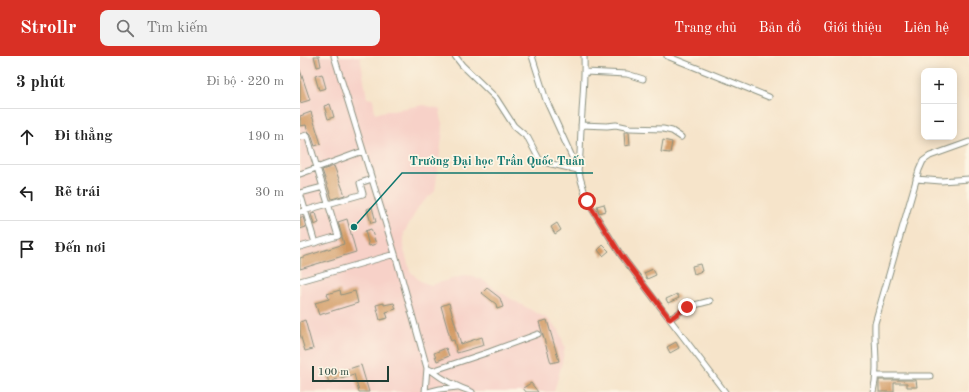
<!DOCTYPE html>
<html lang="vi">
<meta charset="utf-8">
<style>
body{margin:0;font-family:"Old Standard TT",serif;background:#f2f2f2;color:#222}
.controls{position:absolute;right:12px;top:12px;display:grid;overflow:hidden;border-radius:8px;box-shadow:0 2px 10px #0003}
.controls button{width:36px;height:36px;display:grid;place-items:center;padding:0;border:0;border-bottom:1px solid #e0e0e0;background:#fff;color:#222;font:20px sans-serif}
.scale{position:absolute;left:12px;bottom:10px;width:77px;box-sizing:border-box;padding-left:4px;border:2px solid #1f3d34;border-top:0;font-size:11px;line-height:14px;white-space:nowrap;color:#1f3d34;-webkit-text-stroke:3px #fcf5e5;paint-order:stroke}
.stop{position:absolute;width:12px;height:12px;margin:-9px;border:3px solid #d93025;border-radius:50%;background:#fff}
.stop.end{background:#d93025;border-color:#fff;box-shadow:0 1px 4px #0008}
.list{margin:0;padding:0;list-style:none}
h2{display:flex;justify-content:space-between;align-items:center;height:52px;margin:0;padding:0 16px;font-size:17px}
h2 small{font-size:13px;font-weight:400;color:#767676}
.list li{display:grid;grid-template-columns:26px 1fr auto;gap:12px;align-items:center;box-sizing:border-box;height:56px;padding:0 16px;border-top:1px solid #e0e0e0}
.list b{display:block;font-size:15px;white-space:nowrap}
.list em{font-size:13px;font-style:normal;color:#767676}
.icon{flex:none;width:22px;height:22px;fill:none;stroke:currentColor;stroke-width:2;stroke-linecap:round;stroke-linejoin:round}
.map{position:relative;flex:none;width:669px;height:336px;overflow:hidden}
header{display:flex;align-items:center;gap:24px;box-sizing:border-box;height:56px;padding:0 20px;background:#d93025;color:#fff}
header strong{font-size:19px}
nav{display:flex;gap:22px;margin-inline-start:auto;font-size:14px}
.search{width:280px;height:36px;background:#f2f2f2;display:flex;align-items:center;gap:10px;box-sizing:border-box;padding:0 14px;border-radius:8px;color:#767676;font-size:15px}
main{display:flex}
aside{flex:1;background:#fff}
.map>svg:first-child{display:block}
.built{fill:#f7d1c8}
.building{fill:#d29962}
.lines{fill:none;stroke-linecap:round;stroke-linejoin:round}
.minor-casing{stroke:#8a907f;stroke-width:7}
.minor{stroke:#fff;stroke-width:5}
.route{stroke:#d93025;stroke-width:5}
.leader{fill:none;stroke:#0f766e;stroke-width:1.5}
.callout-dot{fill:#0f766e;stroke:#fcf5e5;stroke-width:1.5}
.callout-label{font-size:12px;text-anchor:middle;font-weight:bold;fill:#0f766e;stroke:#fcf5e5;stroke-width:3.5;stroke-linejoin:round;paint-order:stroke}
</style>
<header>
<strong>Strollr</strong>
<div class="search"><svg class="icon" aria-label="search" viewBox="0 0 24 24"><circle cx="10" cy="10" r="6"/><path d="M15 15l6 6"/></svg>Tìm kiếm</div>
<nav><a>Trang chủ</a><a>Bản đồ</a><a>Giới thiệu</a><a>Liên hệ</a></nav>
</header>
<main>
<aside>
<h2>3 phút<small>Đi bộ · 220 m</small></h2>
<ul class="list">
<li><svg class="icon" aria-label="ahead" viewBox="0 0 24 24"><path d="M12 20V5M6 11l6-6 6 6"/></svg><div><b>Đi thẳng</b></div><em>190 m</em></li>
<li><svg class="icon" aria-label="left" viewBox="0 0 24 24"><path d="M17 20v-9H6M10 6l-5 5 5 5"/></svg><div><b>Rẽ trái</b></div><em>30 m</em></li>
<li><svg class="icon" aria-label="arrive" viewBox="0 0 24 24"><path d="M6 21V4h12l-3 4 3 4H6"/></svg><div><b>Đến nơi</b></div></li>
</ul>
</aside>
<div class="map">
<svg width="669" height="336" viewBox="0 0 669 336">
<rect width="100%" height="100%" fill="#fcf5e5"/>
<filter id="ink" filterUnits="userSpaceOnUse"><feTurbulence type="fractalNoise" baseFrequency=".025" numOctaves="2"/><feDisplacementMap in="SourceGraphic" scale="8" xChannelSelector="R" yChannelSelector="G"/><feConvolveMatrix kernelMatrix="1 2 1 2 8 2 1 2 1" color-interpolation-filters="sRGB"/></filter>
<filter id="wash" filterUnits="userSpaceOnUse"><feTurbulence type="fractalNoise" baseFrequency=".012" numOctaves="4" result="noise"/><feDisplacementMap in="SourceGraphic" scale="16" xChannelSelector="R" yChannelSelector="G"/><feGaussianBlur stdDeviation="0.9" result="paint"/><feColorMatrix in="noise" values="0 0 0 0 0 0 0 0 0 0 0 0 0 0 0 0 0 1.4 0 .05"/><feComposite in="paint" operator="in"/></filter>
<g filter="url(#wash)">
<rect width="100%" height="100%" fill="#f6e4ca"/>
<!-- built -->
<path class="built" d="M0,0H60L67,42L73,43L75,57L124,49L140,53L143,74L135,135L119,150L104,177V194L110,215L120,225L131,229L166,219L181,223L211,243L248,263L259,274L265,292L261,311L254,336H0Z"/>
<g id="blocks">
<!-- building -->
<path class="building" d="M14,0H19L21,10L17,11Z
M0,14L10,44L0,47Z
M22,18L26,32L19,34L15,20Z
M30,48L34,61L28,63L24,50Z
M11,56L21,88L15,90L11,78L8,75L6,69L0,70V60Z
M324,76H329L330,89L325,90Z
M363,84L372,86L370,97L361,96Z
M34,110L45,139L32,143L22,114Z
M304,148L306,155L299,157L297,150Z
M72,151L76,166L71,167L67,153Z
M16,157L19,167L14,169L11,158Z
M0,161H3L6,171L0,173Z
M47,163L56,196L0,213V202L44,188L38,166Z
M257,167L261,174L255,178L251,171Z
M71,173L76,188L69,190L65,175Z
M303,189L309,195L303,200L298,194Z
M400,208L402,215L394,218L392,210Z
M353,213L356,219L347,223L344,217Z
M187,232L200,242L203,251L197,253L196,248L182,237Z
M40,234L41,239L55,235L58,247L19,259L15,247L29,243L27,238Z
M377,238L379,242L368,247L366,243Z
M84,247V249L94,247L96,253L86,256L88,262L80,264L76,249Z
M149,247L161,288L182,281L184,289L157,297L154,284L151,285L141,250Z
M5,264L13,293L5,295L0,278V266Z
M247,264L259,305L251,307L239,266Z
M376,286L379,292L370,297L367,291Z
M146,292L149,300L137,305L134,297Z
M61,309L69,336H59L54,318L34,324V325L29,327L27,320Z
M579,324H616L617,331H607V327H594V336H579Z
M231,327L238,336H226L223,332Z"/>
</g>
</g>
<g filter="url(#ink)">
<use href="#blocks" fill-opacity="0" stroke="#8a907f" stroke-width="1"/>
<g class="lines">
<!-- minor casing -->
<g class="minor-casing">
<path id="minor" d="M34,0L95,198L127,312L125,336
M155,0L162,9L196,42L214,70L228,82L239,103L243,106L278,114C281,100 280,87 281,74C282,49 285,25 284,0
M232,0L246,44L278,114L287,145L321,199L425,336
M367,0L469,41
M285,16L327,18L343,23
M281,69L307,70L316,69L330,72L363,73L372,75L381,81
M0,81L7,79L38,180L0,191
M0,118L63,95
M616,123L641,125L669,123
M0,137L15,187
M0,137L23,131
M0,156L63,138L60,127L72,123
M0,225L95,198
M370,263L387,251L410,245
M127,312L132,315L189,296L238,278
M132,315C145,325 157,331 172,336
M576,320H630
M128,336L140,333L157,331
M573,336C579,313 574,290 575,267L619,114L623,105L630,100L669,86"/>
</g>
<!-- minor -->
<use href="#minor" class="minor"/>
</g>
</g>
<g class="lines" filter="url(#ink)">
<!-- route -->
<path class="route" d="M287,145L321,199L370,263L387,251"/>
</g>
<!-- callouts -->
<path class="leader" d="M54 171L102 117H293"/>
<circle class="callout-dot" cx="54" cy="171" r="4"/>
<g class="callout-label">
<text x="197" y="109">Trường Đại học Trần Quốc Tuấn</text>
</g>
</svg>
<div class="controls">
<button>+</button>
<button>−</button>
</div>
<div class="scale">100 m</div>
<div class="stop" style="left:287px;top:145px"></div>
<div class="stop end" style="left:387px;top:251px"></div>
</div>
</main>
